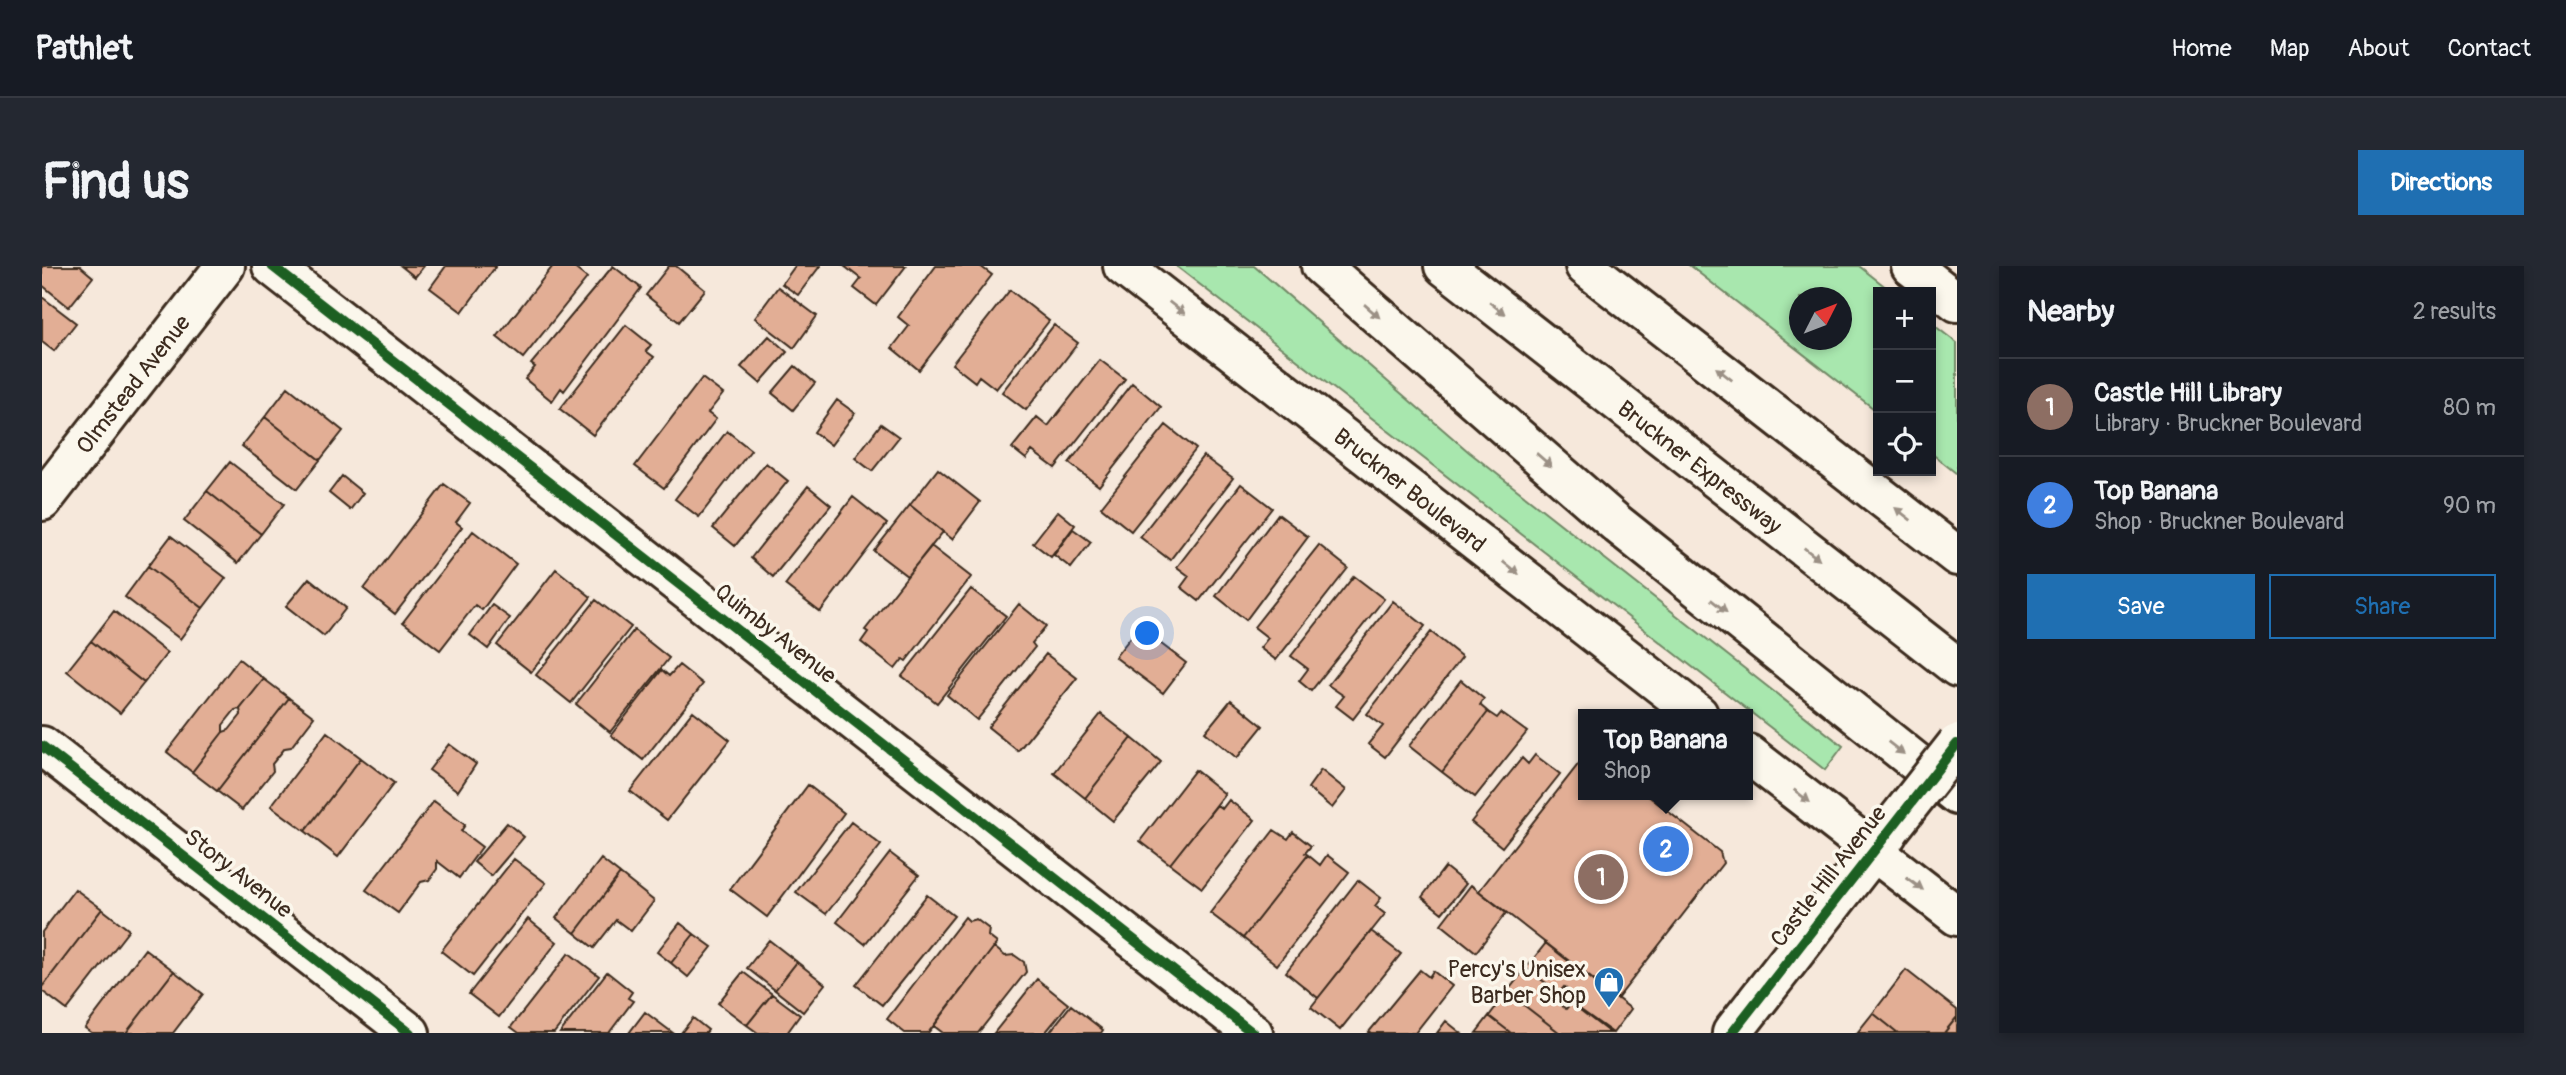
<!DOCTYPE html>
<meta charset="utf-8">
<style>
body{margin:0;font-family:Pangolin,sans-serif;background:#242831;color:#f1f3f6}
.controls{position:absolute;right:21px;top:21px;display:grid;overflow:hidden;border-radius:0px;box-shadow:0 4px 10px #0003}
.controls button{width:63px;height:63px;display:grid;place-items:center;padding:0;border:0;border-bottom:2px solid #363941;background:#171b24;color:#f1f3f6;font:35px sans-serif}
.compass{position:absolute;left:1747px;top:21px;width:63px;height:63px;border-radius:50%;background:#171b24;box-shadow:0 4px 10px #0003;rotate:48deg}
.you{position:absolute;left:1106px;top:368px;width:24px;height:24px;margin:-18px;border:5px solid #fff;border-radius:50%;background:#1a73e8;box-shadow:0 0 0 10px #1a73e833}
.badge{display:grid;place-items:center;width:46px;height:46px;border-radius:50%;background:#1f6fb2;color:#fff;font-size:23px;font-weight:700}
.pin{position:absolute;translate:-50% -50%;border:4px solid #fff;box-shadow:0 2px 7px #0006}
.popup{position:absolute;left:1536px;top:443px;width:175px;height:91px;box-sizing:border-box;display:grid;place-content:center;border-radius:0px;background:#171b24;filter:drop-shadow(0 2px 5px #0005);font-size:23px;white-space:nowrap;color:#9ea1a6}
.popup b{font-size:26px;color:#f1f3f6}
.popup::after{content:'';position:absolute;left:50%;top:100%;margin-left:-14px;border:14px solid transparent;border-top-color:#171b24}
.list{margin:0;padding:0;list-style:none}
h2{display:flex;justify-content:space-between;align-items:center;height:91px;margin:0;padding:0 28px;font-size:30px}
h2 small{font-size:23px;font-weight:400;color:#9ea1a6}
.list li{display:grid;grid-template-columns:46px 1fr auto;gap:21px;align-items:center;box-sizing:border-box;height:98px;padding:0 28px;border-top:2px solid #363941}
.list b{display:block;font-size:26px;white-space:nowrap}
.list p{margin:0;font-size:23px;white-space:nowrap;color:#9ea1a6}
.list em{font-size:23px;font-style:normal;color:#9ea1a6}
.actions{display:flex;gap:14px;padding:21px 28px}
.actions a{flex:1;padding:16px 0;border:2px solid #1f6fb2;border-radius:0px;text-align:center;font-size:24px;color:#1f6fb2}
.actions .main{background:#1f6fb2;color:#fff}
.icon{flex:none;width:38px;height:38px;fill:none;stroke:currentColor;stroke-width:2;stroke-linecap:round;stroke-linejoin:round}
.map{position:relative;flex:none;width:1915px;height:767px;overflow:hidden;border-radius:0px}
header{display:flex;align-items:center;gap:42px;box-sizing:border-box;height:98px;padding:0 35px;background:#171b24;border-bottom:2px solid #363941}
header strong{font-size:33px}
nav{display:flex;gap:38px;margin-inline-start:auto;font-size:24px}
.intro{display:flex;align-items:center;justify-content:space-between;box-sizing:border-box;height:168px;padding:0 42px}
h1{margin:0;font-size:49px}
.button{padding:18px 32px;border-radius:0px;background:#1f6fb2;color:#fff;font-size:24px;font-weight:700}
main{display:flex;gap:42px;padding:0 42px}
aside{flex:1;background:#171b24;border-radius:0px;box-shadow:0 4px 10px #0003}
.map>svg:first-child{display:block}
.green{fill:#a8e7ae;stroke:#728866;stroke-width:2;fill-rule:evenodd}
.building{fill:#e2ae95;stroke:#3b2a1e;stroke-width:2}
.lines{fill:none;stroke-linecap:round;stroke-linejoin:round}
.minor-casing{stroke:#3b2a1e;stroke-width:44}
.major-casing{stroke:#3b2a1e;stroke-width:44}
.highway-casing{stroke:#3b2a1e;stroke-width:44}
.minor{stroke:#fbf7ec;stroke-width:38}
.major{stroke:#fbf7ec;stroke-width:38}
.highway{stroke:#fbf7ec;stroke-width:38}
.major-bridge-casing{stroke:#3b2a1e;stroke-width:44;stroke-linecap:butt}
.major-bridge{stroke:#fbf7ec;stroke-width:38}
.cycleway-casing{stroke:#fbf7ec;stroke-width:15}
.cycleway{stroke:#1b5e20;stroke-width:10}
.oneway{fill:#9b9085}
.labels{text-anchor:middle;stroke-width:7;stroke-linejoin:round;paint-order:stroke}
.street-label{font-size:23px;fill:#3b2a1e;stroke:#fbf7ec}
.poi-label{font-size:23px;fill:#3b2a1e;stroke:#fbf7ec;text-anchor:end}
</style>
<header>
<strong>Pathlet</strong>
<nav><a>Home</a><a>Map</a><a>About</a><a>Contact</a></nav>
</header>
<div class="intro"><h1>Find us</h1><a class="button">Directions</a></div>
<main>
<div class="map">
<svg width="1915" height="767" viewBox="0 0 1915 767">
<rect width="100%" height="100%" fill="#f6e8db"/>
<filter id="ink" filterUnits="userSpaceOnUse"><feTurbulence type="fractalNoise" baseFrequency=".0143" numOctaves="2"/><feDisplacementMap in="SourceGraphic" scale="14" xChannelSelector="R" yChannelSelector="G"/><feConvolveMatrix kernelMatrix="1 2 1 2 8 2 1 2 1" color-interpolation-filters="sRGB"/></filter>
<g filter="url(#ink)">
<!-- green -->
<path class="green" d="M1134,0H1212L1427,186L1801,480L1783,504Z
M1648,0H1817L1850,26H1836V146ZM1758,32H1800V74H1758Z
M1889,57L1915,77V208L1889,187Z"/>
<!-- building -->
<path class="building" d="M0,0H38L51,11L27,41L0,19Z
M359,0H382L373,11Z
M404,0H454L420,46L388,22Z
M511,0H530L545,12L481,92L455,71Z
M571,0L599,22L522,125L519,122L510,135L483,113L493,101L489,98Z
M627,0H634L663,24L637,56L604,29Z
M753,0H778L756,29L740,18Z
M802,0H864L834,39L812,22L819,13Z
M894,0H938L950,9L877,104L850,82L867,60L856,51Z
M736,21L775,50L752,82L713,52Z
M968,24L1007,55L954,123L937,110L933,116L910,98Z
M0,31L34,57L12,85L0,76Z
M584,59L609,79L604,85L612,91L551,169L518,143Z
M1012,59L1036,77L984,144L960,126Z
M727,70L745,86L718,117L699,101Z
M1058,94L1083,113L1013,202L990,185L984,193L970,182L995,151L1006,160Z
M753,100L773,117L751,144L730,127Z
M660,112L681,128L666,147L674,153L622,222L593,200Z
M1090,117L1119,141L1057,220L1027,197Z
M246,121L301,165L278,194L223,151Z
M795,134L813,147L789,179L772,166Z
M223,151L278,194L255,223L200,180Z
M839,158L857,171L830,205L813,192Z
M1124,159L1154,183L1089,265L1059,241Z
M685,165L709,184L657,251L633,233Z
M1161,190L1191,212L1128,294L1098,271Z
M188,196L242,238L219,268L165,225Z
M724,197L746,215L693,280L671,262Z
M896,203L938,236L910,273L868,239Z
M300,210L321,227L308,244L287,227Z
M402,218L428,237L414,256L420,261L353,348L322,323Z
M1199,218L1230,242L1157,335L1139,321L1147,310L1135,301Z
M766,220L789,239L731,311L709,292Z
M165,225L219,268L196,297L142,255Z
M811,231L845,258L778,346L743,319Z
M868,239L901,266L865,310L832,285Z
M1016,245L1033,259L1009,291L991,277Z
M1236,248L1266,271L1204,354L1174,330Z
M1031,263L1049,276L1029,302L1012,289Z
M431,265L474,298L440,344L433,339L398,384L361,356Z
M129,270L184,312L161,342L106,300Z
M1277,279L1306,302L1234,394L1218,382L1226,372L1212,361Z
M889,280L929,311L864,395L861,393L853,403L819,376L826,366L823,364Z
M106,300L161,342L138,373L83,331Z
M514,303L549,331L489,406L455,379Z
M1312,310L1342,333L1269,425L1257,415L1266,403L1249,390Z
M267,312L304,342L282,370L244,340Z
M929,323L964,350L895,437L860,410Z
M554,334L589,361L529,437L494,409Z
M1351,335L1383,360L1311,453L1294,440L1302,430L1286,419Z
M977,338L1004,360L990,377L993,381L935,454L905,429Z
M450,339L468,352L446,383L428,369Z
M72,345L125,387L102,417L49,375Z
M1097,361L1144,397L1121,427L1073,391Z
M592,364L627,392L568,466L534,438Z
M1389,366L1420,391L1343,491L1326,478L1341,460L1325,448Z
M49,375L102,417L78,447L25,405Z
M1004,388L1035,412L976,485L946,461Z
M197,393L222,413L198,443L193,444L181,459V466L150,506L125,486Z
M637,399L661,418L601,494L569,469L620,404L627,410Z
M222,413L247,432L175,525L150,506L181,466L187,464L199,449L198,443Z
M1419,414L1442,433L1438,439L1446,446L1400,506L1367,480Z
M247,432L272,451L249,481L243,482L230,498L231,505L200,544L175,525Z
M1189,434L1221,460L1195,492L1163,466Z
M651,445L688,474L625,554L588,525Z
M1446,446L1455,452L1459,447L1485,466L1433,531L1400,506Z
M1059,448L1090,472L1043,532L1012,507Z
M285,466L319,492L263,565L229,540Z
M1090,472L1119,496L1071,555L1043,532Z
M407,478L434,498L416,525L387,504Z
M1493,489L1518,508L1460,581L1429,556L1480,492L1486,498Z
M1542,491V529H1605L1678,586L1681,597L1575,733L1437,625Z
M319,492L352,517L296,591L263,565Z
M1153,504L1183,528L1128,598L1098,575Z
M1279,504L1304,524L1290,542L1266,522Z
M766,519L802,547L725,651L688,623Z
M1187,534L1213,554L1160,622L1128,598L1175,539L1180,543Z
M392,535L423,559L419,565L440,581L417,612L395,595V603L387,614L379,616L356,647L324,624Z
M809,556L839,579L784,648L754,626Z
M465,557L482,571L449,610L432,596Z
M1232,564L1246,573L1251,566L1269,580L1263,587L1266,589L1201,672L1168,647Z
M848,587L877,609L823,678L795,656Z
M1266,589L1278,599L1285,589L1307,606L1235,699L1201,672Z
M472,593L504,617L431,710L399,685Z
M559,593L578,608L533,667L514,652Z
M1403,601L1424,618L1400,647L1380,631Z
M578,608L612,635L589,665L574,654L552,682L533,667Z
M1316,614L1339,632L1333,640L1343,648L1276,732L1244,706Z
M1429,619L1464,647L1434,686L1399,658Z
M33,623L60,643L0,721V666Z
M885,629L912,650L840,739L814,719Z
M60,643L87,664L25,744L0,725V721Z
M923,651L927,655L934,653L947,663L946,670L955,677L886,767H863L845,753Z
M486,653L515,676L457,751L427,728Z
M638,657L652,668L629,697L615,686Z
M1329,665L1359,688L1298,764L1269,741Z
M652,668L670,681L646,711L629,697Z
M727,674L755,696L733,724L705,702Z
M1504,677L1589,743L1571,767L1529,737L1533,731L1522,721L1517,727L1484,702Z
M952,681L963,690L972,689L982,696L984,706L936,767H901L892,760Z
M103,683L132,705L84,767H50L43,762Z
M527,687L557,710L512,767H477L469,761Z
M755,696L783,718L761,746L733,724Z
M1484,702L1517,727L1512,734L1524,743L1529,737L1568,767H1518L1465,726Z
M1378,704L1387,711L1391,705L1410,720L1373,767H1326Z
M1864,704L1915,744V751L1902,767H1856L1831,747Z
M132,705L161,728L131,767H84Z
M565,706L590,726L586,732L591,735L567,767H518Z
M701,706L730,728L705,759L676,737Z
M995,713L1026,738L1012,756L1003,767H952Z
M1465,726L1518,767H1469L1447,750Z
M730,728L758,749L745,767H716L705,759Z
M1029,739L1061,764L1059,767H1007Z
M603,746L631,767H587Z
M1831,747L1856,767H1815Z
M1447,750L1469,767H1434Z
M1915,751V767H1902Z
M651,752L666,764L664,767H639Z
M1404,755L1419,767H1395Z"/>
<g class="lines">
<!-- minor casing -->
<g class="minor-casing">
<path id="minor" d="M230,0L1211,767
M0,235L183,0
M0,480L368,767"/>
</g>
<!-- major casing -->
<g class="major-casing">
<path id="major" d="M1081,0L1656,448
M1869,0L1915,36
M1706,488L1915,650
M1690,767L1846,567"/>
</g>
<!-- highway casing -->
<g class="highway-casing">
<path id="highway" d="M1279,0L1574,257L1915,529
M1402,0L1915,401
M1543,0L1915,290"/>
</g>
<!-- minor -->
<use href="#minor" class="minor"/>
<!-- major -->
<use href="#major" class="major"/>
<!-- highway -->
<use href="#highway" class="highway"/>
<!-- major-bridge casing -->
<g class="major-bridge-casing">
<path id="major-bridge" d="M1849,562L1915,478"/>
</g>
<!-- major-bridge -->
<use href="#major-bridge" class="major-bridge"/>
<!-- cycleway casing -->
<g class="cycleway-casing">
<path id="cycleway" d="M230,0L1211,767
M0,480L368,767
M1690,767L1915,478"/>
</g>
<!-- cycleway -->
<use href="#cycleway" class="cycleway"/>
</g>
<!-- one-way arrows -->
<defs><path id="oneway-solid" d="M-6-.8H1V-3.2L6.5 0L1 3.2V.8H-6Z" transform="scale(1.75)"/></defs>
<g class="oneway">
<use href="#oneway-solid" transform="translate(1135 42) rotate(38)"/>
<use href="#oneway-solid" transform="translate(1455 42) rotate(38)"/>
<use href="#oneway-solid" transform="translate(1330 45) rotate(41)"/>
<use href="#oneway-solid" transform="translate(1682 108) rotate(-142)"/>
<use href="#oneway-solid" transform="translate(1502 194) rotate(41)"/>
<use href="#oneway-solid" transform="translate(1861 248) rotate(-142)"/>
<use href="#oneway-solid" transform="translate(1770 288) rotate(38)"/>
<use href="#oneway-solid" transform="translate(1469 302) rotate(38)"/>
<use href="#oneway-solid" transform="translate(1677 340) rotate(39)"/>
<use href="#oneway-solid" transform="translate(1854 482) rotate(38)"/>
<use href="#oneway-solid" transform="translate(1760 530) rotate(38)"/>
<use href="#oneway-solid" transform="translate(1873 618) rotate(36)"/>
</g>
</g>
<!-- icons -->
<defs>
<g id="shop-pin" transform="scale(1.575)"><path d="M0 17L-7.5 6A9.5 9.5 0 1 1 7.5 6Z" fill="#1f6fb2" stroke="#fbf7ec"/><path d="M-5-2.5h2.3a2.7 3.5 0 0 1 5.4 0H5L5.5 6h-11ZM-1.5-2.5h3a1.5 2.3 0 0 0-3 0Z" fill="#fff"/></g>
</defs>
<g fill-rule="evenodd">
<use href="#shop-pin" x="1567" y="716"/>
</g>
<g class="labels">
<!-- street labels -->
<g class="street-label">
<text transform="translate(91 118) rotate(-52)" y="8">Olmstead Avenue</text>
<text transform="translate(1658 201) rotate(38)" y="8">Bruckner Expressway</text>
<text transform="translate(1368 224) rotate(38)" y="8">Bruckner Boulevard</text>
<text transform="translate(734 367) rotate(38)" y="8">Quimby Avenue</text>
<text transform="translate(197 607) rotate(38)" y="8">Story Avenue</text>
<text transform="translate(1786 610) rotate(-52)" y="8">Castle Hill Avenue</text>
</g>
<!-- poi labels -->
<g class="poi-label">
<text x="1544" y="711">Percy's Unisex<tspan x="1544" dy="26">Barber Shop</tspan></text>
</g>
</g>
</svg>
<div class="controls">
<button>+</button>
<button>−</button>
<button><svg class="icon" aria-label="locate" viewBox="0 0 24 24"><circle cx="12" cy="12" r="6"/><path d="M12 2v4M12 18v4M2 12h4M18 12h4"/></svg></button>
</div>
<svg class="compass" viewBox="-18 -18 36 36"><path d="M0-13l5 13h-10z" fill="#e53935"/><path d="M0 13l5-13h-10z" fill="#9ea1a6"/></svg>
<div class="you"></div>
<div class="pin badge" style="left:1559px;top:611px;background:#8d6e63">1</div>
<div class="pin badge" style="left:1624px;top:583px;background:#3f7fe0">2</div>
<div class="popup"><b>Top Banana</b>Shop</div>
</div>
<aside>
<h2>Nearby<small>2 results</small></h2>
<ul class="list">
<li><span class="badge" style="background:#8d6e63">1</span><div><b>Castle Hill Library</b><p>Library · Bruckner Boulevard</p></div><em>80 m</em></li>
<li><span class="badge" style="background:#3f7fe0">2</span><div><b>Top Banana</b><p>Shop · Bruckner Boulevard</p></div><em>90 m</em></li>
</ul>
<div class="actions"><a class="main">Save</a><a>Share</a></div>
</aside>
</main>
